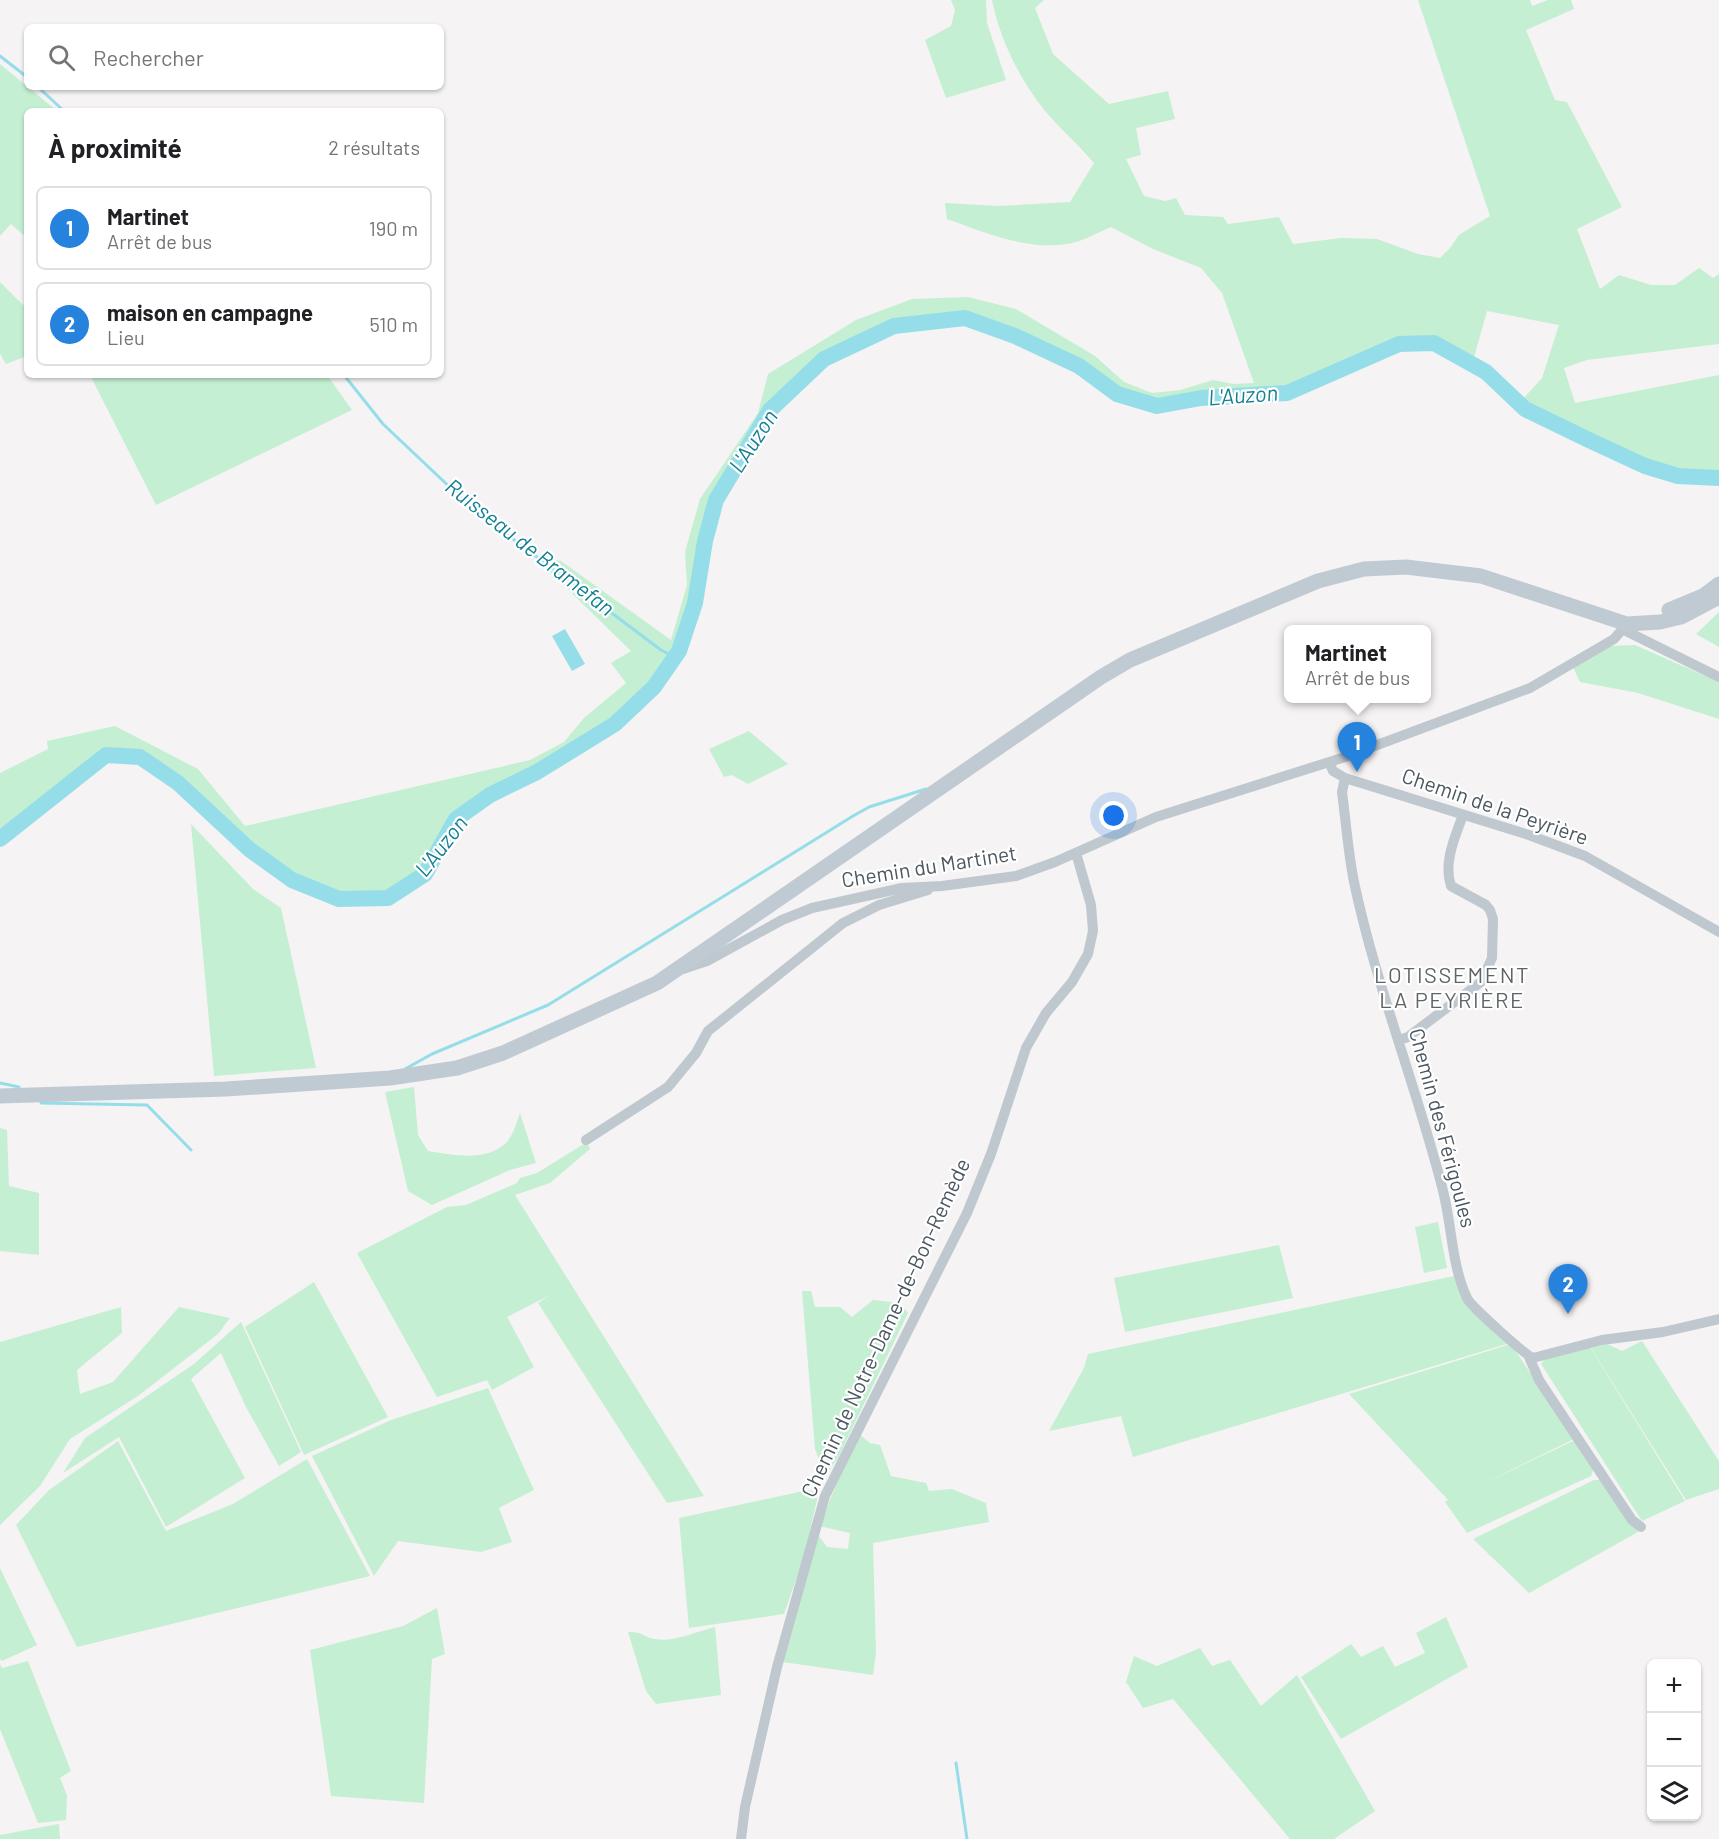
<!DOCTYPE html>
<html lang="fr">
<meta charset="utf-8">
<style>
body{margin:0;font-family:Barlow,sans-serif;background:#f6f6f6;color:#202124}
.controls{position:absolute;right:18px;bottom:18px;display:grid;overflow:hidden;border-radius:9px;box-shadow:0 2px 4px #0004}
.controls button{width:54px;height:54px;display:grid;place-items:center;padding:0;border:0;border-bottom:2px solid #e0e0e0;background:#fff;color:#202124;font:30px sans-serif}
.you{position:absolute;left:1114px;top:816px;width:21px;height:21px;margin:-15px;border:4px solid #fff;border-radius:50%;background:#1a73e8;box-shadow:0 0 0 9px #1a73e833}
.badge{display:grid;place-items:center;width:39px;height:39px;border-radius:50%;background:#2582dd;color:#fff;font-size:20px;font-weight:700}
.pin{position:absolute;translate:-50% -50px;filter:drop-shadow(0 2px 3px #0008)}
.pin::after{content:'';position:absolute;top:32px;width:21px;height:18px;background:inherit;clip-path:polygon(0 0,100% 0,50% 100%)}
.popup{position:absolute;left:1284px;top:625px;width:147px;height:78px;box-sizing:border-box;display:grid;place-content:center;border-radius:9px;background:#fff;filter:drop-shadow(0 2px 4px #0005);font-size:20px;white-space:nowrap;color:#757577}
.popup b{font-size:22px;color:#202124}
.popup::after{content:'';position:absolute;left:50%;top:100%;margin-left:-12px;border:12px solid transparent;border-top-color:#fff}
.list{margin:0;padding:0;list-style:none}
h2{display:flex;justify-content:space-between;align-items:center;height:78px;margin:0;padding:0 24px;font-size:26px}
h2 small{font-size:20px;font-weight:400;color:#757577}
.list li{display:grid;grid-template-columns:39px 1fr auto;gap:18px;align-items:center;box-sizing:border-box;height:84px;margin:0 12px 12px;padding:0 12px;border:2px solid #e0e0e0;border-radius:9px}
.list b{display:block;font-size:22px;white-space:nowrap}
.list p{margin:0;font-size:20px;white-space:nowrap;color:#757577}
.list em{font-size:20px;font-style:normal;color:#757577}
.icon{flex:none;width:33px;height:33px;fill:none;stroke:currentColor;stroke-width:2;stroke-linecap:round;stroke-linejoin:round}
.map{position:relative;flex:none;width:1719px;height:1839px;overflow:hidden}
.search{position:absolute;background:#fff;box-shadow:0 2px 4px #0004;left:24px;top:24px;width:420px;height:66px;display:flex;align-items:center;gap:15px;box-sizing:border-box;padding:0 21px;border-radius:9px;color:#757577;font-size:22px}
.panel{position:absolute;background:#fff;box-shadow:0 2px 4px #0004;left:24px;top:108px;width:420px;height:270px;border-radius:9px}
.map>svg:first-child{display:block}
.green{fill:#c5efd2}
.water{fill:#95dee9}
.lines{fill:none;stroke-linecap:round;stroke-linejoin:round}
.stream{stroke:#95dee9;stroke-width:3}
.river{stroke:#95dee9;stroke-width:16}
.minor{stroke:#bfc8ce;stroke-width:10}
.secondary{stroke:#c0cad3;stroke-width:15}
.labels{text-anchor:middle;stroke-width:4.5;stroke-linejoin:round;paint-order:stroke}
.street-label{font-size:21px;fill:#4b5760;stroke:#fff}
.water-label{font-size:22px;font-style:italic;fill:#148193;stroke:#fff}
.neighbourhood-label{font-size:22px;letter-spacing:1.5px;fill:#5f6467;stroke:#fff}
</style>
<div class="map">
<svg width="1719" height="1839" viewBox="0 0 1719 1839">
<rect width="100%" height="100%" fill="#f5f3f3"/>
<!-- green -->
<path class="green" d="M951,0H986L987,23L1006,80L946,98L925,40L951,26L955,10Z
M992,0H1044L1035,8L1053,54L1109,104L1168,91L1175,119L1136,128L1141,155L1126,159L1144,196L1165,201L1176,198L1185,215L1223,217L1228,224L1279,217L1293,244L1341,238L1377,239L1418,254L1440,258L1450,248L1459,235L1490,216L1418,0H1530L1532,6L1548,0H1571L1574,9L1526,30L1555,100L1567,102L1622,207L1577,229L1600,289L1619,275L1651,285H1675L1699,268L1713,278L1719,274V344L1587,360L1564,368L1575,403L1719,375V471L1680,470L1629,453L1526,405L1522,400L1542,378L1559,325L1487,311L1474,357L1434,338L1399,340L1285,390L1201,395L1156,401L1120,390L1079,362L1015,333L964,315L893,323L822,356L767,409L713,499L692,602L676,650L650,685L613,722L534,770L489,791L455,816L422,870L386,893L340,895L293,878L250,847L178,781L140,755L105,752L0,835V773L48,749L47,741L115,726L198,769L245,826L530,760L564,742L584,718L626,683L611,663L631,651L535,557L561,561L671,640L687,585L685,552L700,499L758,413L768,374L856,320L912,299L968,297L1016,309L1095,356L1124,382L1152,393L1180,390L1213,380L1233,384L1254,383L1222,293L1201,268L1153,249L1111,227C1099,232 1085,240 1072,243C1030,252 986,233 947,219L945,203L999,206L1070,202L1094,163C1079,145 1061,130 1046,112C1020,80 1000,40 992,0Z
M0,64L57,111H27V238L11,224L0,236Z
M0,282L23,305L27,303V356L6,364L0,354Z
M90,375H327L352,410L156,505Z
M1719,612V647L1696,634Z
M1635,645L1719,682V719L1638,693L1580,682L1573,667L1610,646Z
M749,731L788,764L748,784L732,775L724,777L709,749Z
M191,824L253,889L281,908L316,1068L214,1076Z
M414,1087L418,1135L428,1151C453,1155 486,1162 506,1143C513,1136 517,1121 520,1113L536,1163L510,1170L432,1205L408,1191L385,1092Z
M0,1128L7,1130L9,1186L39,1193V1255L0,1251Z
M587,1142L590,1149L550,1183L515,1195L704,1496L667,1503L538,1303L550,1295L507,1317L534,1367L492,1390L487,1380L437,1397L357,1253L447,1207L466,1205L517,1183L520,1178L537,1173Z
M1438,1222L1447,1268L1424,1273L1415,1227Z
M1279,1245L1293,1298L1125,1332L1114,1278Z
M1454,1276C1467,1312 1480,1321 1510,1343L1133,1457L1121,1416L1049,1431L1084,1368L1088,1354Z
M314,1282L388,1417L304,1455L245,1327Z
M802,1291H811L815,1307H840L852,1317L873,1300L900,1303L908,1313L838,1458L825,1476L815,1449Z
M121,1307L122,1333L77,1370L80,1394L113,1382L179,1307L230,1318L218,1334L138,1396L70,1439L40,1486L0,1525V1342Z
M241,1322L301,1452L279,1466L246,1407L221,1353L191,1379L245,1478L166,1527L119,1437L63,1473L85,1438L194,1364Z
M1642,1341L1719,1461V1489L1686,1500L1591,1348L1607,1344L1622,1351Z
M1511,1344L1574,1439L1480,1485L1575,1440L1593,1470L1591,1476L1467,1533L1445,1502L1448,1500L1349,1394Z
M1590,1347L1685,1501L1642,1521L1541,1364L1546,1358Z
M488,1388L534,1490L499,1508L512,1542L481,1552L398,1541L374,1576L312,1456L391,1420Z
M858,1433L870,1443L880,1445L891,1476L926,1483L929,1491L952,1489L986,1503L989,1522L873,1543L876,1653L873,1675L783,1662L818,1535L827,1547L848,1549L850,1533L819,1526Z
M118,1441L166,1531L233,1504L307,1459L370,1576L77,1647L16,1525L49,1490Z
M1594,1480H1600L1638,1532L1529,1593L1473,1539Z
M808,1490L816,1492L817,1500L804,1557L784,1614L689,1628L679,1518Z
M0,1568L37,1645L2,1661L0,1659Z
M437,1608L445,1654L432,1659L424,1803L331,1796L310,1650L403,1626Z
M1446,1617L1468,1667L1341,1739L1301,1677L1351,1644L1361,1657L1383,1646L1395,1667L1425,1653L1416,1633Z
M715,1627L721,1695L656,1704L646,1691L628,1632C642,1631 643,1637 655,1639C672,1643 698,1631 715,1627Z
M1200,1648L1212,1666L1230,1660L1261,1706L1297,1675L1375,1811L1334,1839H1290L1173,1699L1143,1708L1126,1682L1134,1656L1157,1666Z
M28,1661L71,1771L60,1778L67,1795L66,1820L38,1823L0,1729V1664L2,1668Z
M59,1824L60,1839H0V1835Z"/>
<!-- water -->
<path class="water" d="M565,629L585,664L572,671L552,636Z"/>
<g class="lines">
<!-- stream -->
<path class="stream" d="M0,56L27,77
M38,87L64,111
M344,375L383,424L473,509L661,650L675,657
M405,1069L432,1054L548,1005L853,816L869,807L926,789
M0,1083L19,1087
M41,1103L147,1105L191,1150
M956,1763L967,1839"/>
<!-- river -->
<path class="river" d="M0,839L106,755L140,757L178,783L249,849L292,880L339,899L388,898L425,874L456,819L490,795L537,772L615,724L654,687L679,651L695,603L705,541L716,500L770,410L824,359L894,326L965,318L1015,336L1079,366L1117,394L1157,406L1201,398L1287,393L1399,344L1434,343L1486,372L1525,409L1591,441L1645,466L1678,476L1719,478"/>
<!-- minor -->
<path class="minor" d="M1624,630L1719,677
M1329,762L1333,771L1345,778L1529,835L1585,856L1719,932
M1345,778L1342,792C1346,822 1348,852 1354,882C1376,986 1416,1085 1442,1187C1452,1223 1451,1264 1467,1298C1471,1307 1527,1356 1533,1358L1602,1340L1663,1332L1719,1319
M683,969L707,961L782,920L812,908L902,888L942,886L1016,876L1055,862L1156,817L1345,757L1530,688L1614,639L1627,624
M1399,1040L1408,1037L1481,982L1492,958L1493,919L1490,910L1486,905L1451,886C1443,863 1455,837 1463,815
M586,1140L668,1087L696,1053L708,1031L843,923L879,905L928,890
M1529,1357L1539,1380L1632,1520L1641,1527
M741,1839L745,1807L777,1667L825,1496L967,1213L991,1154L1026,1048L1046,1013L1072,982L1088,954L1093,931L1091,905L1076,853"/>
<!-- secondary -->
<path class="secondary" d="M1669,610L1703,596L1719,584
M0,1096L226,1089L390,1078L457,1068L503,1053L657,983L1101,677L1130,660L1318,581L1364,569L1406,567L1481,576L1627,624L1660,622L1681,617L1719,597"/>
</g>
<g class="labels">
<!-- street labels -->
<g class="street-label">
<text transform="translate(1495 807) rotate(19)" y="7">Chemin de la Peyrière</text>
<text transform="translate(929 867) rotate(-9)" y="7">Chemin du Martinet</text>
<text transform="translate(1442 1128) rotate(75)" y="7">Chemin des Férigoules</text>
<text transform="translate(886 1328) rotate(-65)" y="7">Chemin de Notre-Dame-de-Bon-Remède</text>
</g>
<!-- water labels -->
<g class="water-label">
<text transform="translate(1243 395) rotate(-4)" y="8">L'Auzon</text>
<text transform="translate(753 441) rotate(-57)" y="8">L'Auzon</text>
<text transform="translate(530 547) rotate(38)" y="8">Ruisseau de Bramefan</text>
<text transform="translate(441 846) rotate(-52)" y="8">L'Auzon</text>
</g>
<!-- neighbourhood labels -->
<g class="neighbourhood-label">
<text x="1452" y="983">LOTISSEMENT<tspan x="1452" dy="25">LA PEYRIÈRE</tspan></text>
</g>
</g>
</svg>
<div class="controls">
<button>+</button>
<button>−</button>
<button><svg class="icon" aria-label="layers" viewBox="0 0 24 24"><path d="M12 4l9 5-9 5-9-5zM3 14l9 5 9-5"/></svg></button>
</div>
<div class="you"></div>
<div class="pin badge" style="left:1357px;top:772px">1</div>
<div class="popup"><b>Martinet</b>Arrêt de bus</div>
<div class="pin badge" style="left:1568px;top:1314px">2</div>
<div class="search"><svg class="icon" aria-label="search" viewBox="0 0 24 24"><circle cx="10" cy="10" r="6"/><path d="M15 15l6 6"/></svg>Rechercher</div>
<section class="panel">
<h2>À proximité<small>2 résultats</small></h2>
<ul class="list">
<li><span class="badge">1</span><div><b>Martinet</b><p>Arrêt de bus</p></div><em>190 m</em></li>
<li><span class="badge">2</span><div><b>maison en campagne</b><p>Lieu</p></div><em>510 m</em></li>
</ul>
</section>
</div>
